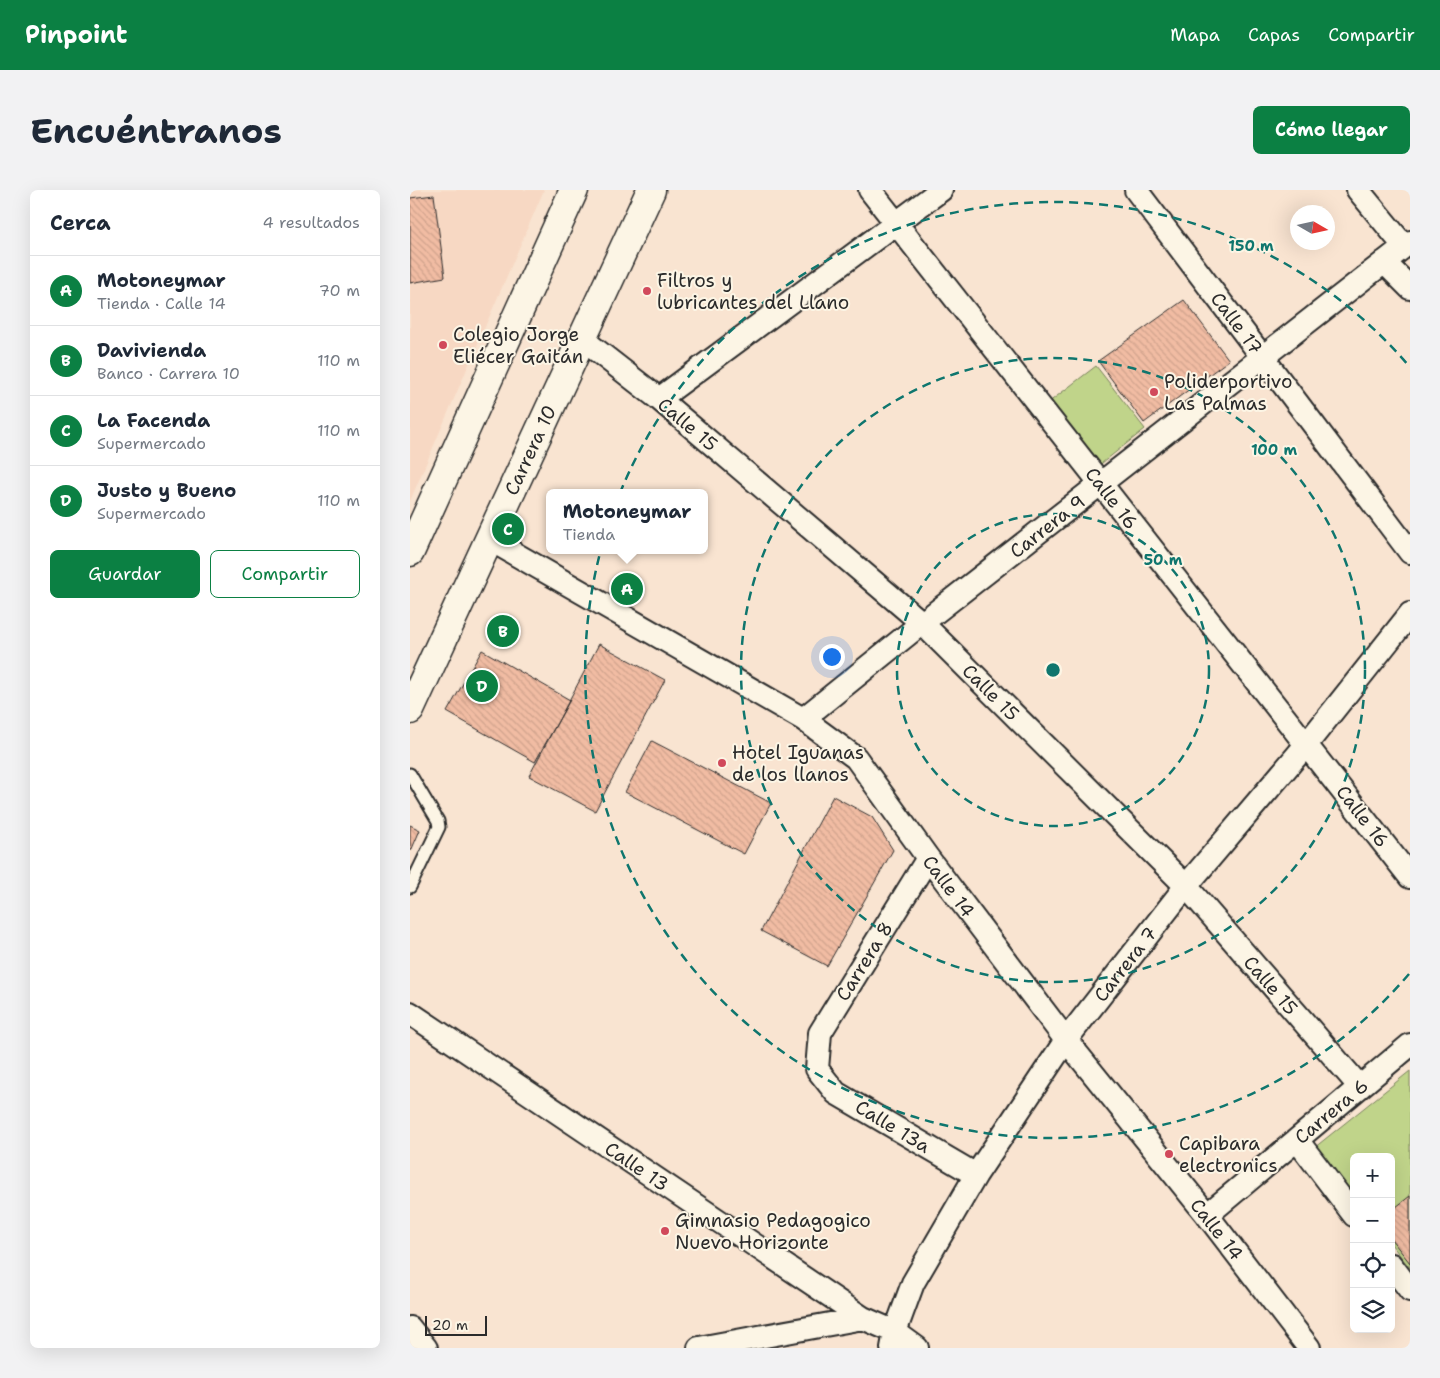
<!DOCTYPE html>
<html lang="es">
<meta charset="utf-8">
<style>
body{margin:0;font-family:"Shantell Sans",sans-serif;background:#f2f2f3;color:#1f2937}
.controls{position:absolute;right:15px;bottom:15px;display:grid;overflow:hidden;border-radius:8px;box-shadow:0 5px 20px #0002}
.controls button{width:45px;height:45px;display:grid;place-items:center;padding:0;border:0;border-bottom:1px solid #e0e1e3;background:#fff;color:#1f2937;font:25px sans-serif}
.compass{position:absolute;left:880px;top:15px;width:45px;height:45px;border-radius:50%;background:#fff;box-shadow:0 5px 20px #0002;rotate:99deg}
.scale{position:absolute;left:15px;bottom:12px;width:62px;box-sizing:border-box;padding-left:5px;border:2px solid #2b2b2b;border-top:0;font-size:14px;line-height:18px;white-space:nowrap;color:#2b2b2b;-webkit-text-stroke:4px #fcf5e5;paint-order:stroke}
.you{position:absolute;left:421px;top:466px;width:18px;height:18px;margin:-12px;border:4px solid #fff;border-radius:50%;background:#1a73e8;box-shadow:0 0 0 8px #1a73e833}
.badge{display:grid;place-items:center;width:32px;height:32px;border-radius:50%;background:#0b8043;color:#fff;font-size:16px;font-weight:700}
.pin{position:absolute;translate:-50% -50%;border:2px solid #fff;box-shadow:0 1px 5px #0006}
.popup{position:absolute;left:136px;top:299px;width:162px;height:65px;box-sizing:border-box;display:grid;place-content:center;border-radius:8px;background:#fff;filter:drop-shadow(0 1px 4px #0005);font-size:16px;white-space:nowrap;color:#747a83}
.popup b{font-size:19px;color:#1f2937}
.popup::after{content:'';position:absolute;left:50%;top:100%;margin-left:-10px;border:10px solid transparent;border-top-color:#fff}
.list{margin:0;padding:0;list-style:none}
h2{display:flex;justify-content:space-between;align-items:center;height:65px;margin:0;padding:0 20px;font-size:21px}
h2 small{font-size:16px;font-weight:400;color:#747a83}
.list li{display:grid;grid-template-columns:32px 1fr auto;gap:15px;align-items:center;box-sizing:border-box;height:70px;padding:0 20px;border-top:1px solid #e0e1e3}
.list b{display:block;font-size:19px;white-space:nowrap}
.list p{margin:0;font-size:16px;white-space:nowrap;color:#747a83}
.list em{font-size:16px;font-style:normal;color:#747a83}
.actions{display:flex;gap:10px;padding:15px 20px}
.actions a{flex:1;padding:11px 0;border:1px solid #0b8043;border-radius:8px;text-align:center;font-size:18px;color:#0b8043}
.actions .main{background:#0b8043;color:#fff}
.icon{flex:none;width:28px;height:28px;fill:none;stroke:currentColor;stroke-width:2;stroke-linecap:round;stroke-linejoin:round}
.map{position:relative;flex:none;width:1000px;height:1158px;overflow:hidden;border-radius:8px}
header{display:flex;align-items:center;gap:30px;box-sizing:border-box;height:70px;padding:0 25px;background:#0b8043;color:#fff}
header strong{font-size:24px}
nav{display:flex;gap:28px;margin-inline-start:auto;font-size:18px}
.intro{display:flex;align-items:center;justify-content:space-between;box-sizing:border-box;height:120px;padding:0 30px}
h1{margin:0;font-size:35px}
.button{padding:12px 22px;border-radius:8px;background:#0b8043;color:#fff;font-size:18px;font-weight:700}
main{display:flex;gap:30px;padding:0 30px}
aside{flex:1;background:#fff;border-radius:8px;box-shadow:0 5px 20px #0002}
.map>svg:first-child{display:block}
.built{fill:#f7d8c3}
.green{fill:#c0d48a;stroke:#76805a}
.building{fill:url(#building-back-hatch);stroke:#2b2b2b}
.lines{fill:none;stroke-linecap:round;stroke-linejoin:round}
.service-casing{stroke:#2b2b2b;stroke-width:15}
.minor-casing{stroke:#2b2b2b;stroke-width:26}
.tertiary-casing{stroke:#2b2b2b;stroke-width:31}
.service{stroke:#fcf5e5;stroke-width:11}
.minor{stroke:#fcf5e5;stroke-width:22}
.tertiary{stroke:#fcf5e5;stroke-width:28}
.ring{fill:none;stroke:#0f766e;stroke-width:2.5;stroke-dasharray:9 6}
.poi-dot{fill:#d1495b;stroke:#fcf5e5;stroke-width:2}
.labels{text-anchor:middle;stroke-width:4;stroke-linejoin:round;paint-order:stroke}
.poi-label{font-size:19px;fill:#2b2b2b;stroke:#fcf5e5;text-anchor:start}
.street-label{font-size:19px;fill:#2b2b2b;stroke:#fcf5e5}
.centre{fill:#0f766e;stroke:#fcf5e5;stroke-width:2.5}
.ring-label{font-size:15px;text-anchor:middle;font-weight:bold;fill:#0f766e;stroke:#fcf5e5;stroke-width:4;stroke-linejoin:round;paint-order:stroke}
</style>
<header>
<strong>Pinpoint</strong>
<nav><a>Mapa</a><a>Capas</a><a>Compartir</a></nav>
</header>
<div class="intro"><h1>Encuéntranos</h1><a class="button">Cómo llegar</a></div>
<main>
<aside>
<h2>Cerca<small>4 resultados</small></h2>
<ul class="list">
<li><span class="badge">A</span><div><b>Motoneymar</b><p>Tienda · Calle 14</p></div><em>70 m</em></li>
<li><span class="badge">B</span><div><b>Davivienda</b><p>Banco · Carrera 10</p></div><em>110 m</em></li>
<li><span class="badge">C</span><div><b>La Facenda</b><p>Supermercado</p></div><em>110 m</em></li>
<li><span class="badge">D</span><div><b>Justo y Bueno</b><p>Supermercado</p></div><em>110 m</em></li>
</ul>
<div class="actions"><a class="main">Guardar</a><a>Compartir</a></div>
</aside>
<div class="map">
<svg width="1000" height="1158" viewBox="0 0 1000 1158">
<defs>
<pattern id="building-back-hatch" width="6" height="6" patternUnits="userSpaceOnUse" patternTransform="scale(1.25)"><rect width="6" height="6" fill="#f1bca3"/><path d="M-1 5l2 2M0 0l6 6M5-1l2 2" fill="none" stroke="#cfa28c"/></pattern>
</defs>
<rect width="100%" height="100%" fill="#f9e4d1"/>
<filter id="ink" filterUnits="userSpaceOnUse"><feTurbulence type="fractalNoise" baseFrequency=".02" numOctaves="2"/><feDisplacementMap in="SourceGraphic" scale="10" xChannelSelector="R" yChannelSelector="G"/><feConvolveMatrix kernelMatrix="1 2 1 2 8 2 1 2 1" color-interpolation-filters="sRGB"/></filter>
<g filter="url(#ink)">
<!-- built -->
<path class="built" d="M0,0H134L0,311Z"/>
<!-- green -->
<path class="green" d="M686,176L735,239L687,277L638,213Z
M1000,881V1078L981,1054V967H944V1007L904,958Z"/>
<!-- building -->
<path class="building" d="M24,5L35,87L0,93V8Z
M774,110L819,170L734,233L688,171Z
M189,454L255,490L185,621L119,586Z
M72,460L160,510L125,572L37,522Z
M242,551L361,613L334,664L215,602Z
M423,606L462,627L483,660L417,776L351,741Z
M0,635L10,640L1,661H0Z
M1000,1006V1073L981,1049V1021Z"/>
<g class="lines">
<!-- service casing -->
<g class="service-casing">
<path id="service" d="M0,584L28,631L29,637L0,697"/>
</g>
<!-- minor casing -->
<g class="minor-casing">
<path id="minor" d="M460,0L1000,687
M726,0L1000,362
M948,0L994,56
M974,72L1000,98
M172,149L249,209L512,433L776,696L950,897
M249,209L531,0
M79,349L393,529L446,568L518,668L656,850L797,1025L899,1158
M393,529L512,433L1000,52
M518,668L410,843L407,879L426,903L566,985
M0,823L453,1128L485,1142L507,1158
M887,950L944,1025
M797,1025L1000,855
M981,1075L1000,1100
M0,1138L16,1158
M289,1158L453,1128
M482,1158L485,1142L503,1093L566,985L656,850L776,696L896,555L1000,424"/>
</g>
<!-- tertiary casing -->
<g class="tertiary-casing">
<path id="tertiary" d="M0,362L164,0
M0,520L241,0"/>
</g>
<!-- service -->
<use href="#service" class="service"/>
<!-- minor -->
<use href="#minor" class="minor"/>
<!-- tertiary -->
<use href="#tertiary" class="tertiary"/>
</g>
</g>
<!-- distance rings -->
<g class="ring">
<circle cx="643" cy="480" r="156"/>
<circle cx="643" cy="480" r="312"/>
<path d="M999 784A468 468 0 1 1 999 176"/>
</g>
<!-- markers -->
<g class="poi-dot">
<circle cx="237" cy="101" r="5"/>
<circle cx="33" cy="155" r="5"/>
<circle cx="744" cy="202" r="5"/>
<circle cx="312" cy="573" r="5"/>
<circle cx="759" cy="964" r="5"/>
<circle cx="255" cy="1041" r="5"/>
</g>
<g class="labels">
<!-- poi labels -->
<g class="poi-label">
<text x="247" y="97">Filtros y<tspan x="247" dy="22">lubricantes del Llano</tspan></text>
<text x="43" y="151">Colegio Jorge<tspan x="43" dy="22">Eliécer Gaitán</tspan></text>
<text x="754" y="198">Poliderportivo<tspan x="754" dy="22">Las Palmas</tspan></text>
<text x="322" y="569">Hotel Iguanas<tspan x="322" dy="22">de los llanos</tspan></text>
<text x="769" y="960">Capibara<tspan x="769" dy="22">electronics</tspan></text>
<text x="265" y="1037">Gimnasio Pedagogico<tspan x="265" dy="22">Nuevo Horizonte</tspan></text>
</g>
<!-- street labels -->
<g class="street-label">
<text transform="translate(827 133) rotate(53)" y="7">Calle 17</text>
<text transform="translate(278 234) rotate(40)" y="7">Calle 15</text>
<text transform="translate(120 260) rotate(-65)" y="7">Carrera 10</text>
<text transform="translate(702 308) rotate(52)" y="7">Calle 16</text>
<text transform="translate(637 336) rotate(-38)" y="7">Carrera 9</text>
<text transform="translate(581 502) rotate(45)" y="7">Calle 15</text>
<text transform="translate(953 626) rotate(52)" y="7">Calle 16</text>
<text transform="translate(539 696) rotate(53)" y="7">Calle 14</text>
<text transform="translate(454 771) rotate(-58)" y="7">Carrera 8</text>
<text transform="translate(715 774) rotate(-52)" y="7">Carrera 7</text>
<text transform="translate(861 795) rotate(49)" y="7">Calle 15</text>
<text transform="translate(921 921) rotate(-40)" y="7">Carrera 6</text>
<text transform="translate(483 936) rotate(31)" y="7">Calle 13a</text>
<text transform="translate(227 976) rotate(34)" y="7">Calle 13</text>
<text transform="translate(807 1039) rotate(52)" y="7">Calle 14</text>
</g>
</g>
<circle cx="643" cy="480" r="8" class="centre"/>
<g class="ring-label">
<text x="841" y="61">150 m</text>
<text x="864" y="265">100 m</text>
<text x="753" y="375">50 m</text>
</g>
</svg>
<div class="controls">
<button>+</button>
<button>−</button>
<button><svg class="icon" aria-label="locate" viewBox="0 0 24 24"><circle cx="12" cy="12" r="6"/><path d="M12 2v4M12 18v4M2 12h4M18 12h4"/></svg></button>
<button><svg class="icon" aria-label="layers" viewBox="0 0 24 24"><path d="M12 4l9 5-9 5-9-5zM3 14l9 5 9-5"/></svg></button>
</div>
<svg class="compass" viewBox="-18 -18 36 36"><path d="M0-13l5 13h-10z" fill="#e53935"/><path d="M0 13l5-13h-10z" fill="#747a83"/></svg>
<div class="scale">20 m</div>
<div class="you"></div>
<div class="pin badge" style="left:217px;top:399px">A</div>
<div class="popup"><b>Motoneymar</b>Tienda</div>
<div class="pin badge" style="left:93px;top:441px">B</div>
<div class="pin badge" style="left:98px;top:339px">C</div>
<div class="pin badge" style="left:72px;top:496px">D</div>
</div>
</main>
